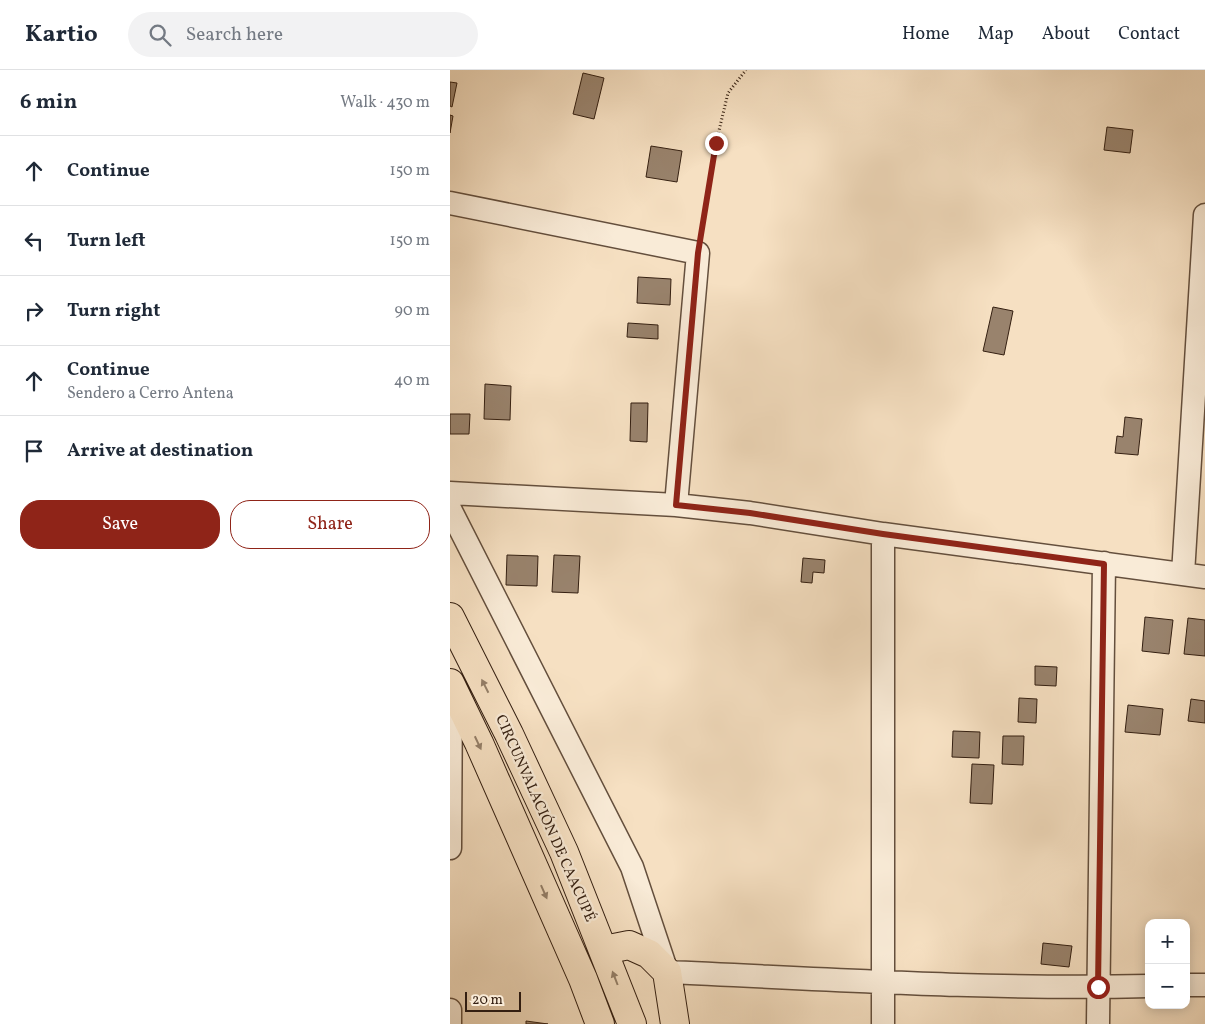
<!DOCTYPE html>
<meta charset="utf-8">
<style>
body{margin:0;font-family:Vollkorn,serif;background:#f2f2f3;color:#1f2937}
.controls{position:absolute;right:15px;bottom:15px;display:grid;overflow:hidden;border-radius:10px;box-shadow:0 2px 12px #0003}
.controls button{width:45px;height:45px;display:grid;place-items:center;padding:0;border:0;border-bottom:1px solid #e0e1e3;background:#fff;color:#1f2937;font:25px sans-serif}
.scale{position:absolute;left:15px;bottom:12px;width:56px;box-sizing:border-box;padding-left:5px;border:2px solid #341f11;border-top:0;font-size:14px;line-height:18px;white-space:nowrap;color:#341f11;-webkit-text-stroke:4px #f9ebd7;paint-order:stroke}
.stop{position:absolute;width:15px;height:15px;margin:-11px;border:4px solid #8f2418;border-radius:50%;background:#fff}
.stop.end{background:#8f2418;border-color:#fff;box-shadow:0 1px 5px #0008}
.list{margin:0;padding:0;list-style:none}
h2{display:flex;justify-content:space-between;align-items:center;height:65px;margin:0;padding:0 20px;font-size:21px}
h2 small{font-size:16px;font-weight:400;color:#747a83}
.list li{display:grid;grid-template-columns:32px 1fr auto;gap:15px;align-items:center;box-sizing:border-box;height:70px;padding:0 20px;border-top:1px solid #e0e1e3}
.list b{display:block;font-size:19px;white-space:nowrap}
.list p{margin:0;font-size:16px;white-space:nowrap;color:#747a83}
.list em{font-size:16px;font-style:normal;color:#747a83}
.actions{display:flex;gap:10px;padding:15px 20px}
.actions a{flex:1;padding:11px 0;border:1px solid #8f2418;border-radius:20px;text-align:center;font-size:18px;color:#8f2418}
.actions .main{background:#8f2418;color:#fff}
.icon{flex:none;width:28px;height:28px;fill:none;stroke:currentColor;stroke-width:2;stroke-linecap:round;stroke-linejoin:round}
.map{position:relative;flex:none;width:755px;height:954px;overflow:hidden}
header{display:flex;align-items:center;gap:30px;box-sizing:border-box;height:70px;padding:0 25px;background:#fff;border-bottom:1px solid #e0e1e3}
header strong{font-size:24px}
nav{display:flex;gap:28px;margin-inline-start:auto;font-size:18px}
.search{width:350px;height:45px;background:#f2f2f3;display:flex;align-items:center;gap:12px;box-sizing:border-box;padding:0 18px;border-radius:28px;color:#747a83;font-size:19px}
main{display:flex}
aside{flex:1;background:#fff}
.map>svg:first-child{display:block}
.building{fill:#99836d;stroke:#341f11}
.lines{fill:none;stroke-linecap:round;stroke-linejoin:round}
.minor-casing{stroke:#644f3d;stroke-width:25}
.highway-casing{stroke:#341f11;stroke-width:30}
.path{stroke:#341f11;stroke-width:3;stroke-dasharray:1 2.5;stroke-linecap:butt}
.minor{stroke:#f9ebd7;stroke-width:22}
.highway{stroke:#f6e0c2;stroke-width:28}
.oneway{fill:#95806a}
.route{stroke:#8f2418;stroke-width:6}
.labels{text-anchor:middle;stroke-width:4.5;stroke-linejoin:round;paint-order:stroke}
.street-label{font-size:15px;fill:#341f11;stroke:#f9ebd7}
</style>
<header>
<strong>Kartio</strong>
<div class="search"><svg class="icon" aria-label="search" viewBox="0 0 24 24"><circle cx="10" cy="10" r="6"/><path d="M15 15l6 6"/></svg>Search here</div>
<nav><a>Home</a><a>Map</a><a>About</a><a>Contact</a></nav>
</header>
<main>
<aside>
<h2>6 min<small>Walk · 430 m</small></h2>
<ul class="list">
<li><svg class="icon" aria-label="ahead" viewBox="0 0 24 24"><path d="M12 20V5M6 11l6-6 6 6"/></svg><div><b>Continue</b></div><em>150 m</em></li>
<li><svg class="icon" aria-label="left" viewBox="0 0 24 24"><path d="M17 20v-9H6M10 6l-5 5 5 5"/></svg><div><b>Turn left</b></div><em>150 m</em></li>
<li><svg class="icon" aria-label="right" viewBox="0 0 24 24"><path d="M7 20v-9h11M14 6l5 5-5 5"/></svg><div><b>Turn right</b></div><em>90 m</em></li>
<li><svg class="icon" aria-label="ahead" viewBox="0 0 24 24"><path d="M12 20V5M6 11l6-6 6 6"/></svg><div><b>Continue</b><p>Sendero a Cerro Antena</p></div><em>40 m</em></li>
<li><svg class="icon" aria-label="arrive" viewBox="0 0 24 24"><path d="M6 21V4h12l-3 4 3 4H6"/></svg><div><b>Arrive at destination</b></div></li>
</ul>
<div class="actions"><a class="main">Save</a><a>Share</a></div>
</aside>
<div class="map">
<svg width="755" height="954" viewBox="0 0 755 954">
<rect width="100%" height="100%" fill="#f6e0c2"/>
<filter id="stains"><feTurbulence type="fractalNoise" baseFrequency=".004" numOctaves="4"/><feColorMatrix values="0 0 0 0 .2 0 0 0 0 .09 0 0 0 0 .02 0 0 0 .5 -.17"/></filter>
<radialGradient id="worn" r=".72"><stop offset=".6" stop-color="#630" stop-opacity="0"/><stop offset="1" stop-color="#630" stop-opacity=".3"/></radialGradient>
<!-- building -->
<path class="building" d="M133,3L154,8L144,49L123,44Z
M0,12L7,13L2,37L0,36Z
M0,45L3,46L0,63Z
M657,57L683,60L680,83L654,80Z
M201,76L232,81L227,112L196,107Z
M188,207L221,209L220,235L187,233Z
M543,237L563,241L554,285L533,281Z
M178,253L208,255V269L177,267Z
M35,314L61,316L60,350L34,349Z
M181,333H198L197,372L180,371Z
M0,344H20L19,364H0Z
M675,347L692,349L688,385L665,383L667,366L673,367Z
M57,485L88,486L87,516L56,515Z
M104,485L130,486L128,523L102,522Z
M353,488L375,490L374,503L363,502L362,513L351,512Z
M695,547L723,550L719,584L692,581Z
M738,548L755,550V586L734,584Z
M585,596L607,597L606,616L585,615Z
M569,628L587,629L586,653L568,652Z
M741,629L755,631V653L738,651Z
M678,635L713,639L710,665L675,662Z
M503,661L530,662L529,688L502,687Z
M553,666H574L573,695L552,694Z
M522,694L544,695L542,734L520,733Z
M593,873L622,876L619,897L591,894Z
M76,951L98,954H76Z"/>
<g class="lines">
<!-- minor casing -->
<g class="minor-casing">
<path id="minor" d="M0,133L248,183L226,435
M0,423L226,435L300,443L433,464L755,507
M0,439L182,797L217,902C377,909 538,920 699,916
M733,504L755,145
M0,778L1,617
M736,915H755
M0,940V954
M433,954V464
M648,954L654,493"/>
</g>
<!-- highway casing -->
<g class="highway-casing">
<path id="highway" d="M0,547L59,664L114,782L182,954
M0,613L29,673L133,909L150,954
M154,880L179,875L199,884L217,902L225,954"/>
</g>
<!-- path -->
<path class="path" d="M251,163L266,73L278,23L296,0"/>
<!-- minor -->
<use href="#minor" class="minor"/>
<!-- highway -->
<use href="#highway" class="highway"/>
</g>
<!-- one-way arrows -->
<defs><path id="oneway-solid" d="M-6-.8H1V-3.2L6.5 0L1 3.2V.8H-6Z" transform="scale(1.25)"/></defs>
<g class="oneway">
<use href="#oneway-solid" transform="translate(35 616) rotate(-117)"/>
<use href="#oneway-solid" transform="translate(28 673) rotate(65)"/>
<use href="#oneway-solid" transform="translate(94 822) rotate(66)"/>
<use href="#oneway-solid" transform="translate(165 908) rotate(-111)"/>
</g>
<g class="lines">
<!-- route -->
<path class="route" d="M266,73L248,183L226,435L300,443L433,464L654,494L648,917"/>
</g>
<g class="labels">
<!-- street labels -->
<g class="street-label">
<text transform="translate(96 748) rotate(66)" y="5">CIRCUNVALACIÓN DE CAACUPÉ</text>
</g>
</g>
<rect width="100%" height="100%" filter="url(#stains)"/>
<rect width="100%" height="100%" fill="url(#worn)"/>
</svg>
<div class="controls">
<button>+</button>
<button>−</button>
</div>
<div class="scale">20 m</div>
<div class="stop" style="left:648px;top:917px"></div>
<div class="stop end" style="left:266px;top:73px"></div>
</div>
</main>
